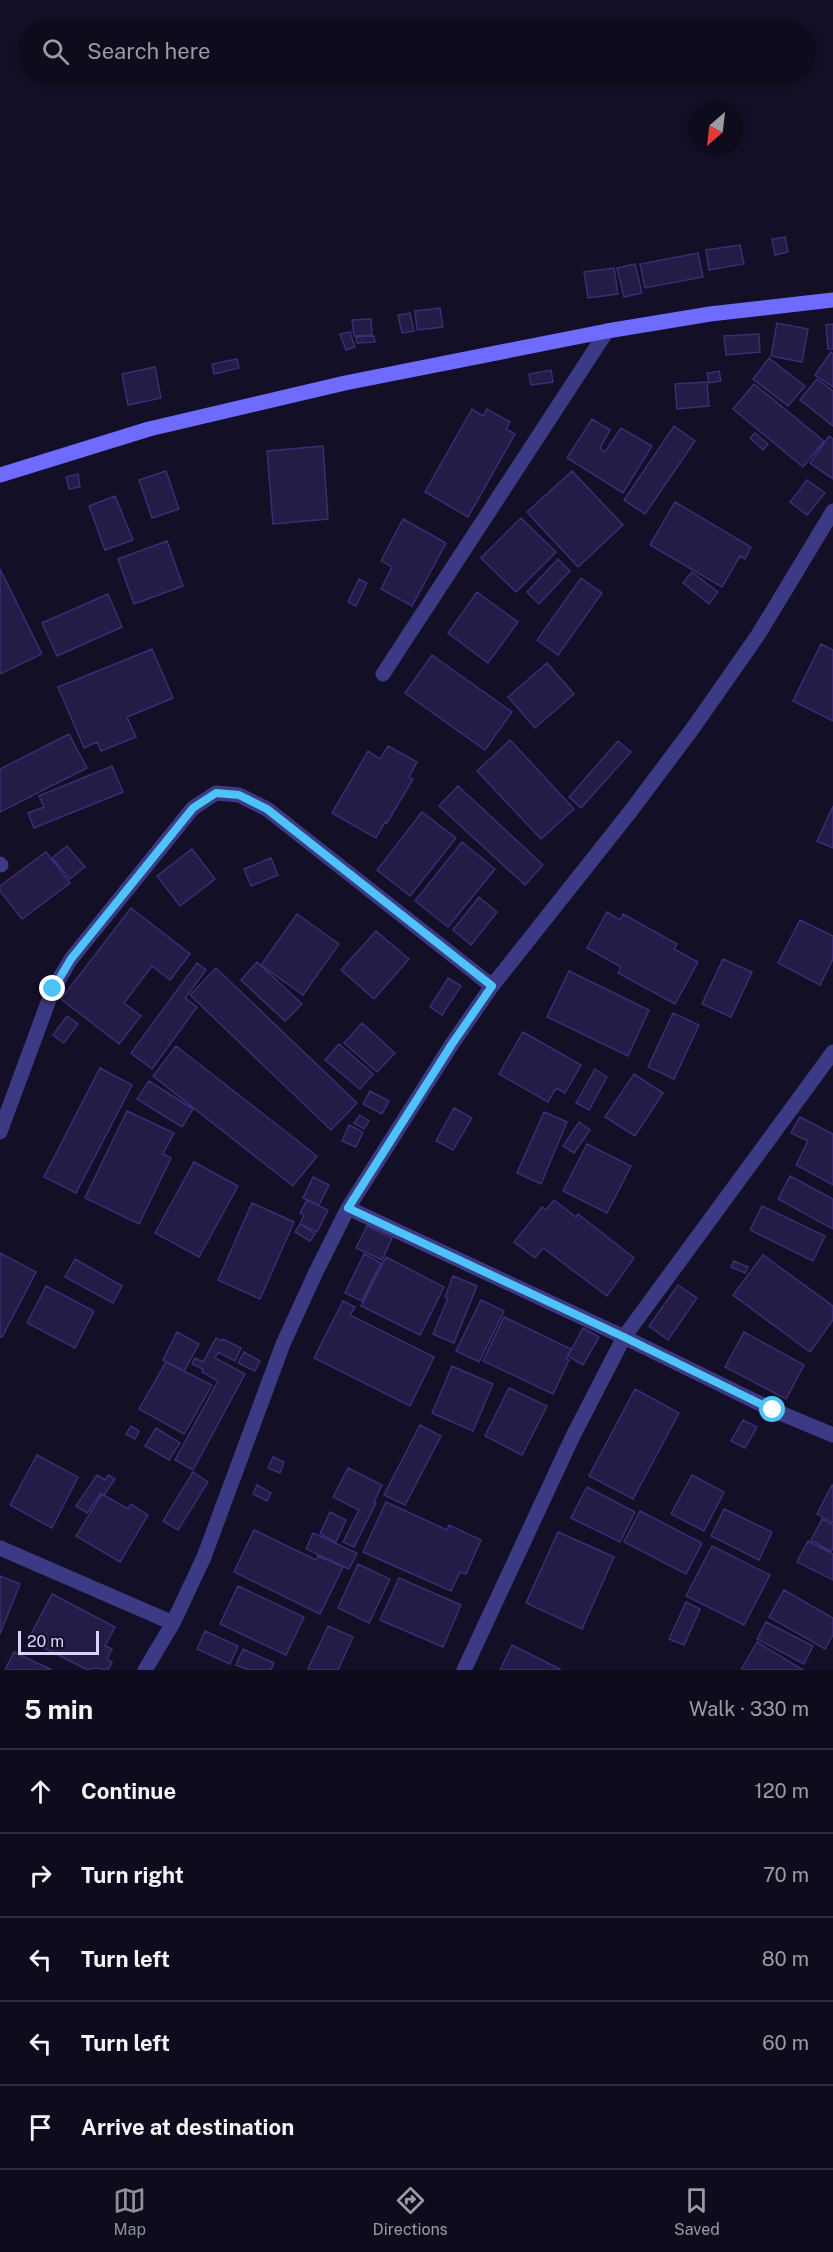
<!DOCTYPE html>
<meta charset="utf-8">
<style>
body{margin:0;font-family:"Public Sans",sans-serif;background:#1c1929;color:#f1f3f6}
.compass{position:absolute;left:689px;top:102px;width:54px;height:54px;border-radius:50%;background:#0e0b1c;box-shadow:0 3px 9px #0003;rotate:208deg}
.scale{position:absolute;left:18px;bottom:15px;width:81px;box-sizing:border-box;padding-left:6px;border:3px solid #d9d4ff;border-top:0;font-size:16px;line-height:21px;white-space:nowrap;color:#d9d4ff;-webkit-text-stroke:4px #130f26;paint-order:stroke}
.stop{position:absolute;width:18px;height:18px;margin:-14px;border:4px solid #4fc3f7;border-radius:50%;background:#fff}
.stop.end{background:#4fc3f7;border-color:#fff;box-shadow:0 2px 6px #0008}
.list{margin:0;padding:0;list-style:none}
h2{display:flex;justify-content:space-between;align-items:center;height:78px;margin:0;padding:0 24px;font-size:26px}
h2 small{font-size:20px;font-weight:400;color:#9b9ba3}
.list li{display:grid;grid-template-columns:39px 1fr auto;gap:18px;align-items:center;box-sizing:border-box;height:84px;padding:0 24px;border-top:2px solid #2e2b3b}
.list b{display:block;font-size:22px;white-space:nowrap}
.list em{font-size:20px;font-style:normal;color:#9b9ba3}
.icon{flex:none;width:33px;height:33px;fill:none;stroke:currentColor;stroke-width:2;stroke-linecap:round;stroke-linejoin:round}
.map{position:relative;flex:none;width:833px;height:1670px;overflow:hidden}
.search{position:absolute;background:#0e0b1c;box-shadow:0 3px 9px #0003;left:18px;right:18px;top:18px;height:66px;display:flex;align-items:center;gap:15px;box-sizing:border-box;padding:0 21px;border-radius:33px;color:#9b9ba3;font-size:22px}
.sheet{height:498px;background:#0e0b1c}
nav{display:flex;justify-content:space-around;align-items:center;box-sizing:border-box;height:84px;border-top:2px solid #2e2b3b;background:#0e0b1c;font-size:16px;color:#9b9ba3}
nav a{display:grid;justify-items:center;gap:3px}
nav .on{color:#8c9099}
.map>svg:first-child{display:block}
.building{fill:#241b47;stroke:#3b2d73;stroke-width:1.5}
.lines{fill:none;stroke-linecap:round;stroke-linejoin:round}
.street{stroke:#3d3a85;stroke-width:15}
.secondary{stroke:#6f6bff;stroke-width:15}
.route{stroke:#4fc3f7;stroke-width:8}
</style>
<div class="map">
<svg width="833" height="1670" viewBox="0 0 833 1670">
<rect width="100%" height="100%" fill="#130f26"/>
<!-- building -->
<path class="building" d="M785,237L788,252L775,255L772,239Z
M740,245L744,264L709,270L706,250Z
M698,253L703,277L645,288L640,264Z
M635,264L642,293L624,297L617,268Z
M614,268L618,294L588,298L584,272Z
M440,308L443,327L417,330L415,311Z
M410,313L414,331L402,333L398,315Z
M371,319L372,335L354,336L352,320Z
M777,323L808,329L802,362L771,356Z
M833,324V349H828L826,325Z
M350,332L355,347L346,350L340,334Z
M759,334L760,352L726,355L724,336Z
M374,336L375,342L357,343L356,337Z
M831,352L833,354V387L815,375Z
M769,358L805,386L788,406L753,379Z
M237,359L239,368L214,374L212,364Z
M155,367L161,398L128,405L122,374Z
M551,370L553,382L531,385L529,374Z
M719,371L721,381L709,383L707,373Z
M817,379L833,391V426L800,400Z
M707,382L709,406L677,409L675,384Z
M754,384L824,441L803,467L733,409Z
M472,409L483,416L487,409L510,422L506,429L515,434L468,517L425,492Z
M592,419L610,430L600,448L605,452L621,428L652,446L623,493L567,458Z
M674,426L695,441L645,514L624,500Z
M755,433L768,444L763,450L750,438Z
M829,436L833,439V479L810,463Z
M323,446L328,519L273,524L267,451Z
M166,471L179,509L152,518L139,480Z
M572,471L623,525L578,567L527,512Z
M78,474L80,487L69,489L66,477Z
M807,480L825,493L807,515L790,502Z
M115,496L133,540L105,550L89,506Z
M675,502L751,547L745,559L740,556L722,587L650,545Z
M521,518L556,552L516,592L481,558Z
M403,519L446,543L412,606L381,589L392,567L381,561Z
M167,541L183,586L134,604L118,559Z
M558,559L570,571L539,604L527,592Z
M0,569L42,654L0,674Z
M692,572L718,592L709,604L683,583Z
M581,578L602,593L558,655L537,640Z
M359,579L367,583L356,606L348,602Z
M477,592L518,622L488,663L448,633Z
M108,594L122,627L57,656L42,623Z
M821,644L833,650V721L793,701Z
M152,649L173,698L127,717L136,737L101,751L97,742L84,748L58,687Z
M432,655L512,712L485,750L405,693Z
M547,663L574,694L535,728L508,697Z
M69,734L87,768L0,812V769Z
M510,740L574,809L541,839L477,771Z
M618,741L631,752L581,808L569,797Z
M388,746L417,762L409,777L413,779L387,823L385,822L376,838L332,813L368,751L380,759Z
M112,766L123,792L34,828L28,813L44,807L39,796Z
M458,786L543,865L525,885L439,806Z
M833,806V848L817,841Z
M422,812L456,838L410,896L377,870Z
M462,842L495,869L448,927L415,901Z
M67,846L85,867L70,879L52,858Z
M192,849L215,879L180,906L157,876Z
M46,852L70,883L22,919L0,891V886Z
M271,858L278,875L251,886L244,869Z
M479,897L497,912L471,945L453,930Z
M131,908L190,954L170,980L152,966L124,1003L141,1016L119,1044L61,999Z
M607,912L620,920L623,914L677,944L674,949L698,962L675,1004L618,973L621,967L587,948Z
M297,914L339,944L303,995L261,965Z
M800,920L833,936V959L820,985L778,963Z
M376,931L409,959L374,999L341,970Z
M723,959L752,972L731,1017L702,1004Z
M257,962L302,1004L285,1021L241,980Z
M197,963L206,970L185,998L197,1007L152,1069L131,1053Z
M216,968L357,1103L331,1130L190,995Z
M569,971L649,1010L628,1056L547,1017Z
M448,978L461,986L442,1015L430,1007Z
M673,1013L699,1025L674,1079L648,1067Z
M67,1016L78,1024L64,1043L53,1035Z
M362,1023L395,1053L377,1072L344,1043Z
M523,1032L581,1065L565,1093L556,1088L548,1102L499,1074Z
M339,1044L373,1074L360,1089L325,1060Z
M176,1046L317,1156L293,1186L153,1076Z
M100,1068L132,1085L76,1193L44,1177Z
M595,1069L607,1077L589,1110L576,1103Z
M634,1074L663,1093L635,1136L605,1117Z
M149,1081L193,1109L182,1127L137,1099Z
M370,1091L389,1101L382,1114L363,1104Z
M454,1108L472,1118L453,1150L436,1141Z
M127,1111L174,1133L163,1154L171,1158L139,1224L85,1198Z
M544,1112L567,1122L541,1184L517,1173Z
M360,1115L369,1121L364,1129L354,1123Z
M800,1117L833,1134V1185L796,1165L808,1141L791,1133Z
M579,1122L590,1130L574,1153L563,1146Z
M349,1125L363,1132L356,1147L342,1141Z
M587,1144L631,1166L607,1213L563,1191Z
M194,1162L238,1186L199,1257L155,1233Z
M790,1176L833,1199V1229L778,1199Z
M313,1177L329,1185L319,1205L303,1198Z
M307,1200L328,1210L317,1232L300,1224L304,1215L300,1213Z
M554,1200L576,1217L578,1214L634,1258L607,1296L543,1248L535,1258L514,1242L542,1207L546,1210Z
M252,1203L294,1222L260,1299L218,1280Z
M762,1206L825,1236L813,1261L750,1230Z
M300,1224L315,1234L310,1241L295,1232Z
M367,1226L392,1238L382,1260L356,1248Z
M0,1253L36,1272L2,1337H0Z
M364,1254L381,1263L362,1301L345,1293Z
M763,1255L833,1306V1320L810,1352L733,1295Z
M386,1257L444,1287L420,1335L361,1306Z
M75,1259L122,1286L113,1303L65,1277Z
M734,1261L748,1267L745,1273L731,1267Z
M453,1276L477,1286L454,1343L433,1334L448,1298L445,1297Z
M678,1285L697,1298L668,1340L649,1326Z
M46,1286L94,1311L75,1348L27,1323Z
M481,1300L504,1311L479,1362L456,1351Z
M343,1301L355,1307L350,1315L434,1357L410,1406L314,1358Z
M504,1317L571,1349L566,1359L569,1360L553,1394L483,1361Z
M583,1328L599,1337L583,1365L568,1356Z
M177,1332L199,1344L184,1371L163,1360Z
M744,1332L804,1365L786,1399L725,1367Z
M216,1338L222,1341L223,1339L241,1348L235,1361L218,1352L215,1358L245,1374L193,1470L175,1460L218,1381L202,1372L203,1369L192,1364L195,1358L203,1362Z
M244,1352L260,1361L255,1371L238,1363Z
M166,1362L212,1385L184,1434L139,1409Z
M452,1366L493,1384L473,1431L432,1413Z
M509,1388L547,1406L522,1455L485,1436Z
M635,1389L679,1413L633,1499L589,1476Z
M743,1420L757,1427L745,1448L731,1441Z
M420,1425L441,1436L405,1505L384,1495Z
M131,1426L139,1431L135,1439L126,1434Z
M156,1428L180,1443L169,1460L145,1446Z
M37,1455L78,1477L52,1528L10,1505Z
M273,1457L284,1462L280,1473L268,1468Z
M348,1468L382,1485L374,1502L376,1503L354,1547L343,1542L359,1510L333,1497Z
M193,1472L208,1482L178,1530L163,1521Z
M97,1475L105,1480L108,1475L115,1479L104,1495L101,1493L87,1513L76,1506Z
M692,1475L724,1492L704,1531L671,1514Z
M257,1485L271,1493L267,1501L253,1494Z
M832,1485H833V1523L817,1514Z
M587,1487L635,1512L620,1542L571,1518Z
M102,1494L128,1509L131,1504L148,1515L120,1562L76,1536Z
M386,1502L447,1530L449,1525L481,1540L466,1574L460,1572L451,1591L363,1552Z
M724,1509L772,1532L759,1560L711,1536Z
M640,1511L702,1543L686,1574L624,1542Z
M330,1512L346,1520L336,1542L320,1534Z
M822,1519L833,1525V1548L831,1552L811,1540Z
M254,1530L316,1560L318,1556L343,1567L320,1614L234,1572Z
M558,1532L614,1557L582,1629L526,1603Z
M313,1533L357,1553L349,1569L306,1549Z
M808,1541L833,1554V1580L797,1562Z
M712,1546L770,1575L744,1625L686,1596Z
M358,1564L390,1579L369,1623L338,1608Z
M0,1576L20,1584L0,1634Z
M399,1578L461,1605L443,1647L380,1620Z
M238,1586L304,1617L286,1655L220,1624Z
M784,1590L833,1618V1635L825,1649L769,1617Z
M52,1594L115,1627L105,1646L112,1649L107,1659L112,1662L108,1670L95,1668L88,1670L28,1640Z
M686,1602L700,1609L684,1645L669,1639Z
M766,1622L813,1646L804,1664L757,1639Z
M328,1626L353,1637L338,1670H310L308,1669Z
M205,1631L238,1646L230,1664L197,1649Z
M757,1642L803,1670H741Z
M512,1645L560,1669V1670H500Z
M243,1649L274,1663L271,1670H249L236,1665Z
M14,1652L52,1670H5Z"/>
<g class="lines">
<!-- street -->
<path class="street" d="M383,674L607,331
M0,864L1,865
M0,1132L53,989L71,959L193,808L216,793L239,795L267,809L492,986
M348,1208L624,1337L773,1410L833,1435
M0,1548L173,1623
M145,1670L173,1623L204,1557L283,1344L316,1272L348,1208L452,1044L492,986L630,812L693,728L758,635L833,511
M464,1670L572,1438L624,1337L833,1052"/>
<!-- secondary -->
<path class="secondary" d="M0,475L149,429L345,383L607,331L710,314L833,300"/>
</g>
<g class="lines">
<!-- route -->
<path class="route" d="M53,989L71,959L193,808L216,793L239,795L267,809L492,986L452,1044L348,1208L624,1337L773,1410"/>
</g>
</svg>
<svg class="compass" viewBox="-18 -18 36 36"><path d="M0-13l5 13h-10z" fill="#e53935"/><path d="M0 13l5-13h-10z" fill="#9b9ba3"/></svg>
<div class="scale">20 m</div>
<div class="stop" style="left:773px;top:1410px"></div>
<div class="stop end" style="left:53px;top:989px"></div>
<div class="search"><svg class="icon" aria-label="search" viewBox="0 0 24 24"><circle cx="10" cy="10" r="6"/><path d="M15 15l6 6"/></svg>Search here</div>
</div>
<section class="sheet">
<h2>5 min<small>Walk · 330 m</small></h2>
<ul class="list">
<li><svg class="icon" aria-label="ahead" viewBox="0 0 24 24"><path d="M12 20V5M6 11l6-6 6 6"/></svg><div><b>Continue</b></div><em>120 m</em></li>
<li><svg class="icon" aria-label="right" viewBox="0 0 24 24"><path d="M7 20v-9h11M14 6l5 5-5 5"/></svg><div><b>Turn right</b></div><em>70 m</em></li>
<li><svg class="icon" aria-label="left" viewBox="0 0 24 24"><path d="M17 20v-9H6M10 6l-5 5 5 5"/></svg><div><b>Turn left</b></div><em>80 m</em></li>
<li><svg class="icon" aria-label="left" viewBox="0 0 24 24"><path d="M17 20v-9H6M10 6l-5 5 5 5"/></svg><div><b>Turn left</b></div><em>60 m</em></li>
<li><svg class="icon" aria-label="arrive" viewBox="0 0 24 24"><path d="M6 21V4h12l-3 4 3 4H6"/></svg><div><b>Arrive at destination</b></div></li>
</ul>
</section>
<nav>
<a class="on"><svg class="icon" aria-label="map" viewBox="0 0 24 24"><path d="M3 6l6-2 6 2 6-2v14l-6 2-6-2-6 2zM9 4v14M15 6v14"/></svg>Map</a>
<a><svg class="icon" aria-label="directions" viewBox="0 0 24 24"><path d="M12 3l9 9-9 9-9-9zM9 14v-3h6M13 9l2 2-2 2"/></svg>Directions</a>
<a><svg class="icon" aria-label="saved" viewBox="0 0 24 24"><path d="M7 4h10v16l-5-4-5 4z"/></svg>Saved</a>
</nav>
